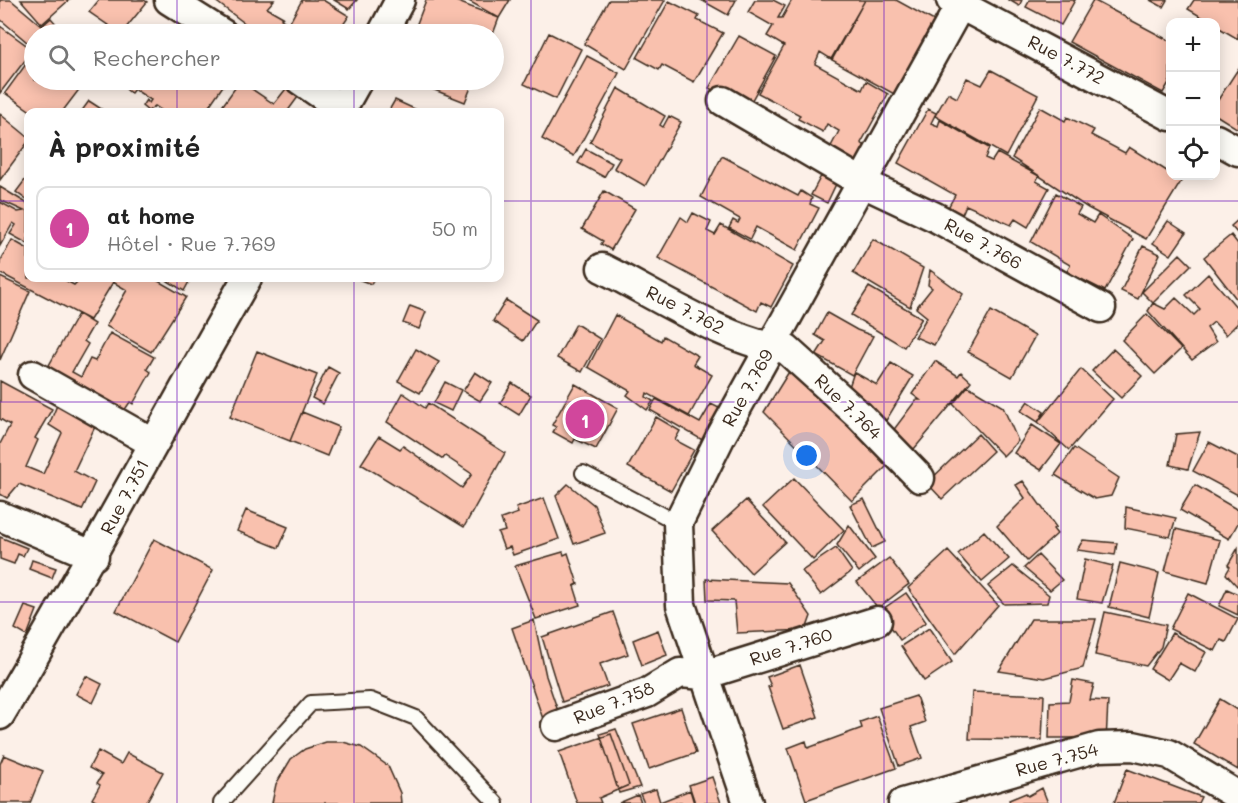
<!DOCTYPE html>
<html lang="fr">
<meta charset="utf-8">
<style>
body{margin:0;font-family:Mali,sans-serif;background:#f2f2f2;color:#222}
.controls{position:absolute;right:18px;top:18px;display:grid;overflow:hidden;border-radius:12px;box-shadow:0 3px 15px #0003}
.controls button{width:54px;height:54px;display:grid;place-items:center;padding:0;border:0;border-bottom:2px solid #e0e0e0;background:#fff;color:#222;font:30px sans-serif}
.you{position:absolute;left:807px;top:456px;width:21px;height:21px;margin:-15px;border:4px solid #fff;border-radius:50%;background:#1a73e8;box-shadow:0 0 0 9px #1a73e833}
.badge{display:grid;place-items:center;width:39px;height:39px;border-radius:50%;background:#1f6fb2;color:#fff;font-size:20px;font-weight:700}
.pin{position:absolute;translate:-50% -50%;border:3px solid #fff;box-shadow:0 2px 6px #0006}
.list{margin:0;padding:0;list-style:none}
h2{display:flex;justify-content:space-between;align-items:center;height:78px;margin:0;padding:0 24px;font-size:26px}
h2 small{font-size:20px;font-weight:400;color:#767676}
.list li{display:grid;grid-template-columns:39px 1fr auto;gap:18px;align-items:center;box-sizing:border-box;height:84px;margin:0 12px 12px;padding:0 12px;border:2px solid #e0e0e0;border-radius:12px}
.list b{display:block;font-size:22px;white-space:nowrap}
.list p{margin:0;font-size:20px;white-space:nowrap;color:#767676}
.list em{font-size:20px;font-style:normal;color:#767676}
.icon{flex:none;width:33px;height:33px;fill:none;stroke:currentColor;stroke-width:2;stroke-linecap:round;stroke-linejoin:round}
.map{position:relative;flex:none;width:1238px;height:803px;overflow:hidden}
.search{position:absolute;background:#fff;box-shadow:0 3px 15px #0003;left:24px;top:24px;width:480px;height:66px;display:flex;align-items:center;gap:15px;box-sizing:border-box;padding:0 21px;border-radius:33px;color:#767676;font-size:22px}
.panel{position:absolute;background:#fff;box-shadow:0 3px 15px #0003;left:24px;top:108px;width:480px;height:174px;border-radius:12px}
.map>svg:first-child{display:block}
.building{fill:#f9c1ae;stroke:#3b2a1e;stroke-width:1.5}
.lines{fill:none;stroke-linecap:round;stroke-linejoin:round}
.service-casing{stroke:#3b2a1e;stroke-width:18}
.minor-casing{stroke:#3b2a1e;stroke-width:33}
.service{stroke:#fdfcf7;stroke-width:14}
.minor{stroke:#fdfcf7;stroke-width:28}
.grid{fill:none;stroke:#7b2cbf;stroke-width:1.5;stroke-opacity:0.55}
.labels{text-anchor:middle;stroke-width:5;stroke-linejoin:round;paint-order:stroke}
.street-label{font-size:18px;fill:#3b2a1e;stroke:#fdfcf7}
</style>
<div class="map">
<svg width="1238" height="803" viewBox="0 0 1238 803">
<rect width="100%" height="100%" fill="#fcf0e8"/>
<filter id="ink" filterUnits="userSpaceOnUse"><feTurbulence type="fractalNoise" baseFrequency=".0167" numOctaves="2"/><feDisplacementMap in="SourceGraphic" scale="12" xChannelSelector="R" yChannelSelector="G"/><feConvolveMatrix kernelMatrix="1 2 1 2 8 2 1 2 1" color-interpolation-filters="sRGB"/></filter>
<g filter="url(#ink)">
<!-- building -->
<path class="building" d="M0,0H11L42,26L51,18L58,26L53,34H34V48L0,19Z
M21,0H69L42,24Z
M99,0H144L147,2L121,34L89,12Z
M214,0H274L267,8L283,17L281,19L284,21L274,34H255L250,31L251,28Z
M302,0H323L349,16L341,28L334,24L328,34H311L290,22Z
M334,0H357L349,9Z
M426,0H453L499,18L493,34H413Z
M467,0H510L499,18Z
M609,0H665L626,69L584,44Z
M701,0H736L728,15Z
M755,0H773L785,6L778,18H782L792,0H865L831,59L820,52L815,64L862,90L866,81L888,94L861,143L867,147L858,163L828,152L839,131L827,124L823,132L798,119L800,115L758,93L784,46L767,36L773,26L748,12Z
M865,0H896L936,22L896,95L832,60Z
M1009,0H1022L1019,6Z
M1030,0H1075L1061,25L1026,7Z
M1093,0L1170,41V81L1163,93L1069,42Z
M1150,0H1167L1163,7Z
M1194,0H1238V39L1216,26V22H1210L1188,9Z
M669,1L699,16L697,20L723,33L694,82L662,65L659,70L637,58Z
M0,26L33,50L0,93Z
M549,33L581,49L556,99L524,84Z
M739,36L776,56L747,109L709,88Z
M34,53V80H71L81,87L62,112H32L5,93Z
M587,56L619,73L574,156L542,139Z
M1238,69V129L1216,115V103Z
M991,70L1038,95L1006,156L935,116L948,93L957,98L967,78L982,85Z
M117,80H227L205,112H164L155,106L148,111L142,106L146,100L149,103L151,100L134,89L131,93L128,91Z
M409,80H474L465,102Z
M240,81L274,104L289,85L298,97L287,112H218Z
M618,88L665,116L660,125L663,127L669,116L681,122L645,186L614,168L620,158L590,142Z
M395,100L421,112H388Z
M89,101L106,112H81Z
M1040,107L1065,121L1067,117L1094,130L1091,135L1125,153L1129,147L1170,173V176L1182,180L1146,239L1088,208L1012,158Z
M928,109L936,113L931,123L938,126L940,120L989,148L985,158L992,161L997,153L1039,176L1036,181L1049,188L1028,227L1015,219L1011,225L966,205L960,219L945,213L955,195L898,163Z
M0,114L28,137V142L0,180Z
M586,149L612,163L604,177L578,163Z
M722,156L798,196L801,191L812,198L810,204L819,208L797,250L756,227L750,239L729,228L733,220L738,223L740,219L701,197Z
M28,176V201L16,192Z
M821,176L836,184L827,203L811,195Z
M0,187L28,204V244L10,234L16,225L13,223L0,246V202L18,212L24,211L0,200Z
M604,191L635,209L611,250L601,244L603,241L582,229Z
M1056,193L1081,207L1077,214L1093,223L1098,215L1133,239L1105,291L1067,272L1070,265L1031,242Z
M693,213L711,222L707,231L715,235L721,225L793,266L771,307L761,302L757,311L658,258L681,217L688,222Z
M1238,220V234L1231,226Z
M1168,221L1186,233L1171,255L1153,243Z
M1231,235L1238,244V301L1204,257Z
M873,239L923,268L910,307L853,273Z
M12,240L28,249V278H61L74,285L81,278H153L186,297L151,352L106,326L127,290L113,282L90,320L0,273V262Z
M1143,246L1160,254L1138,299L1121,291Z
M1180,254L1191,265L1153,303L1142,292Z
M930,270L963,294L934,345L915,337L927,317L916,308L932,288L928,285Z
M1208,274L1238,309V323L1226,335L1214,322L1207,328L1216,342L1192,360L1148,311L1153,303L1165,309L1176,298L1194,315L1200,309L1186,295Z
M0,277L30,291L0,360Z
M163,278H191L184,291Z
M355,278H374L371,284Z
M869,287L922,318L904,347L851,315Z
M506,300L537,320L523,341L493,321Z
M410,306L426,312L419,329L403,323Z
M991,311L1035,336L1012,377L968,352Z
M827,313L857,330L873,336L852,375L816,355L825,341L815,335Z
M78,314L94,324L84,341L88,344L72,372L81,377L90,359L95,361L110,333L154,357L147,369L151,372L133,404L130,402L120,417L44,374Z
M1147,314L1181,349L1155,374L1122,340Z
M615,315L661,341L663,336L698,356L693,364L712,375L689,416L647,393L646,397L653,401L647,410L627,395L630,391L588,367Z
M576,324L600,339L582,372L557,358Z
M416,349L439,362L420,393L398,381Z
M1113,349L1142,376L1121,398L1092,371Z
M257,351L317,375L290,441L230,417Z
M935,361L958,376L961,372L971,381L914,449L892,432L916,400H920L912,394Z
M891,363L913,376L884,424L846,396L854,372L877,385Z
M328,367L339,373L323,404L312,398Z
M1081,369L1113,399L1069,450L1038,422Z
M790,370L888,465L852,501L764,412Z
M475,372L492,383L480,401L463,391Z
M0,381L52,409L35,438L38,440L26,467L43,474L62,433L49,425L57,405L72,412L100,416L74,471L95,482L82,510L19,484L7,498L0,494V444L10,425L0,419Z
M445,382L461,390L451,411L434,403Z
M512,383L531,395L519,415L500,403Z
M575,384L618,408L596,449L575,439L573,443L553,432L556,427L552,425Z
M968,386L1003,407L1018,441L1003,456L953,404Z
M403,393L425,408L428,403L505,453L464,527L361,464L379,436L400,449L403,446L462,488L472,474L445,456L443,459L387,422Z
M656,399L700,423L711,404L721,409L704,441L650,410Z
M1028,401L1044,412L1038,422L1021,411Z
M302,412L339,427L327,456L290,441Z
M656,417L680,431L675,440L694,450L671,491L628,467Z
M1032,425L1061,444L1041,470L1014,453Z
M1200,432L1188,469L1170,465L1176,434Z
M978,434L993,451L942,499L927,483Z
M1209,442L1238,457V495L1193,471Z
M1074,448L1119,478L1111,496L1095,499L1055,475Z
M794,478L844,530L813,560L763,507Z
M1023,481L1056,527L1053,529L1057,534L1027,561L997,526L1025,498L1016,485Z
M568,484L594,505L605,533L574,544L556,496Z
M1195,485L1238,510V523L1229,539L1180,510Z
M544,498L559,539L513,555L510,547L504,549L498,533L505,531L501,519L518,513L516,508Z
M864,499L885,542L872,548L850,505Z
M746,500L785,542L751,573L712,531Z
M1126,507L1176,518L1170,537L1125,528Z
M246,510L288,527L279,548L237,531Z
M849,525L875,559L859,572L837,545Z
M1176,529L1220,540L1208,583L1165,571Z
M984,531L1009,559L982,582L958,554Z
M0,537L27,548L23,556L18,554L14,564L0,559Z
M154,539L213,570L175,642L116,611Z
M1083,540L1117,543L1115,555L1077,550Z
M836,548L852,571L821,595L802,571Z
M1238,548V585L1237,586L1226,574L1230,567L1228,565Z
M948,551L998,605L955,654L908,588Z
M563,552L564,555L568,553L578,584L574,586L580,605L536,619L515,566Z
M1038,555L1062,580L1050,590L1024,568Z
M889,558L909,584L878,608L857,582Z
M1085,559L1113,566L1102,603L1077,599Z
M32,560L56,568L52,578L29,569Z
M1120,563L1159,573L1149,617L1109,607Z
M1013,566L1049,595L1047,603L1004,604L988,586Z
M706,579L788,583L811,616L806,630L737,633L734,601L707,600Z
M1227,589L1238,594V615L1219,606Z
M906,593L926,622L900,640L880,611Z
M1188,593L1238,619L1226,642L1221,640L1215,651L1170,629Z
M25,606L37,610L27,636L15,629Z
M613,612L628,654L600,664L608,686L562,702L542,637Z
M1105,612L1166,625L1161,647L1146,666L1095,655Z
M1031,619H1096L1083,668L1045,678L999,671Z
M534,620L546,676L561,720L545,725L512,628Z
M929,628L952,662L924,681L901,646Z
M658,630L667,655L642,665L633,640Z
M1172,633L1206,652L1195,672L1179,663L1168,680L1150,669Z
M800,665L818,717L783,729L768,687L771,686L767,677Z
M86,676L102,684L93,703L76,694Z
M1073,680L1094,684L1090,700L1108,701L1106,742L1087,738H1049L1050,702L1069,701Z
M972,692L1044,695L1042,740L969,739Z
M916,696L925,722L911,727L922,758L899,766L879,708Z
M1220,699L1238,710V770L1194,744Z
M681,708L696,753L649,769L633,724Z
M877,716L896,768L806,800L788,748L806,741L808,748L862,728L860,722Z
M616,729L640,787L619,793L600,734Z
M611,734L629,785L599,798L601,803H577L559,752Z
M326,742H343L361,747L388,766L400,793L401,803H272L276,784L291,759L305,749Z
M98,751L121,764L127,753L163,772L146,803H99L92,799L100,785L97,783L102,775L89,768Z
M4,755L43,771L30,803H0V764Z
M1127,769L1201,797L1198,803H1114Z
M712,777L721,803H695L689,785Z
M1042,788L1048,803H1010L1009,800L1026,793L1028,796Z
M656,789L660,802L690,790L694,803H644L640,794Z
M638,795L641,803H619Z"/>
<g class="lines">
<!-- service casing -->
<g class="service-casing">
<path id="service" d="M583,473L678,523
M221,803L311,703L370,700L416,718L496,803"/>
</g>
<!-- minor casing -->
<g class="minor-casing">
<path id="minor" d="M169,0L223,34
M951,0L1170,116
M382,34L400,0
M300,80L342,109
M723,101L863,183L935,217L1101,308
M340,112L358,80
M1216,139L1238,151
M602,268C652,293 732,345 786,349L859,415L920,478
M33,375L153,443
M0,516L94,556
M0,715C85,571 164,423 247,278
M556,726L647,693L680,673L704,675L877,621
M748,803L681,605L678,523L720,438L963,0
M903,803L1099,747L1133,746L1169,754L1238,796"/>
</g>
<!-- service -->
<use href="#service" class="service"/>
<!-- minor -->
<use href="#minor" class="minor"/>
</g>
</g>
<!-- grid -->
<path class="grid" d="M177,0V34M354,0V34M531,0V803M707,0V803M884,0V803M1061,0V803M177,80V112M354,80V112M0,201H28M500,201H1238M177,278V803M354,278V803M0,402H1238M0,602H1238"/>
<g class="labels">
<!-- street labels -->
<g class="street-label">
<text transform="translate(1066 60) rotate(28)" y="6">Rue 7.772</text>
<text transform="translate(983 244) rotate(29)" y="6">Rue 7.766</text>
<text transform="translate(685 310) rotate(27)" y="6">Rue 7.762</text>
<text transform="translate(748 388) rotate(-61)" y="6">Rue 7.769</text>
<text transform="translate(848 407) rotate(44)" y="6">Rue 7.764</text>
<text transform="translate(125 497) rotate(-62)" y="6">Rue 7.751</text>
<text transform="translate(791 647) rotate(-18)" y="6">Rue 7.760</text>
<text transform="translate(614 703) rotate(-22)" y="6">Rue 7.758</text>
<text transform="translate(1057 760) rotate(-15)" y="6">Rue 7.754</text>
</g>
</g>
</svg>
<div class="controls">
<button>+</button>
<button>−</button>
<button><svg class="icon" aria-label="locate" viewBox="0 0 24 24"><circle cx="12" cy="12" r="6"/><path d="M12 2v4M12 18v4M2 12h4M18 12h4"/></svg></button>
</div>
<div class="you"></div>
<div class="pin badge" style="left:585px;top:419px;background:#d1479c">1</div>
<div class="search"><svg class="icon" aria-label="search" viewBox="0 0 24 24"><circle cx="10" cy="10" r="6"/><path d="M15 15l6 6"/></svg>Rechercher</div>
<section class="panel">
<h2>À proximité<small></small></h2>
<ul class="list">
<li><span class="badge" style="background:#d1479c">1</span><div><b>at home</b><p>Hôtel · Rue 7.769</p></div><em>50 m</em></li>
</ul>
</section>
</div>
